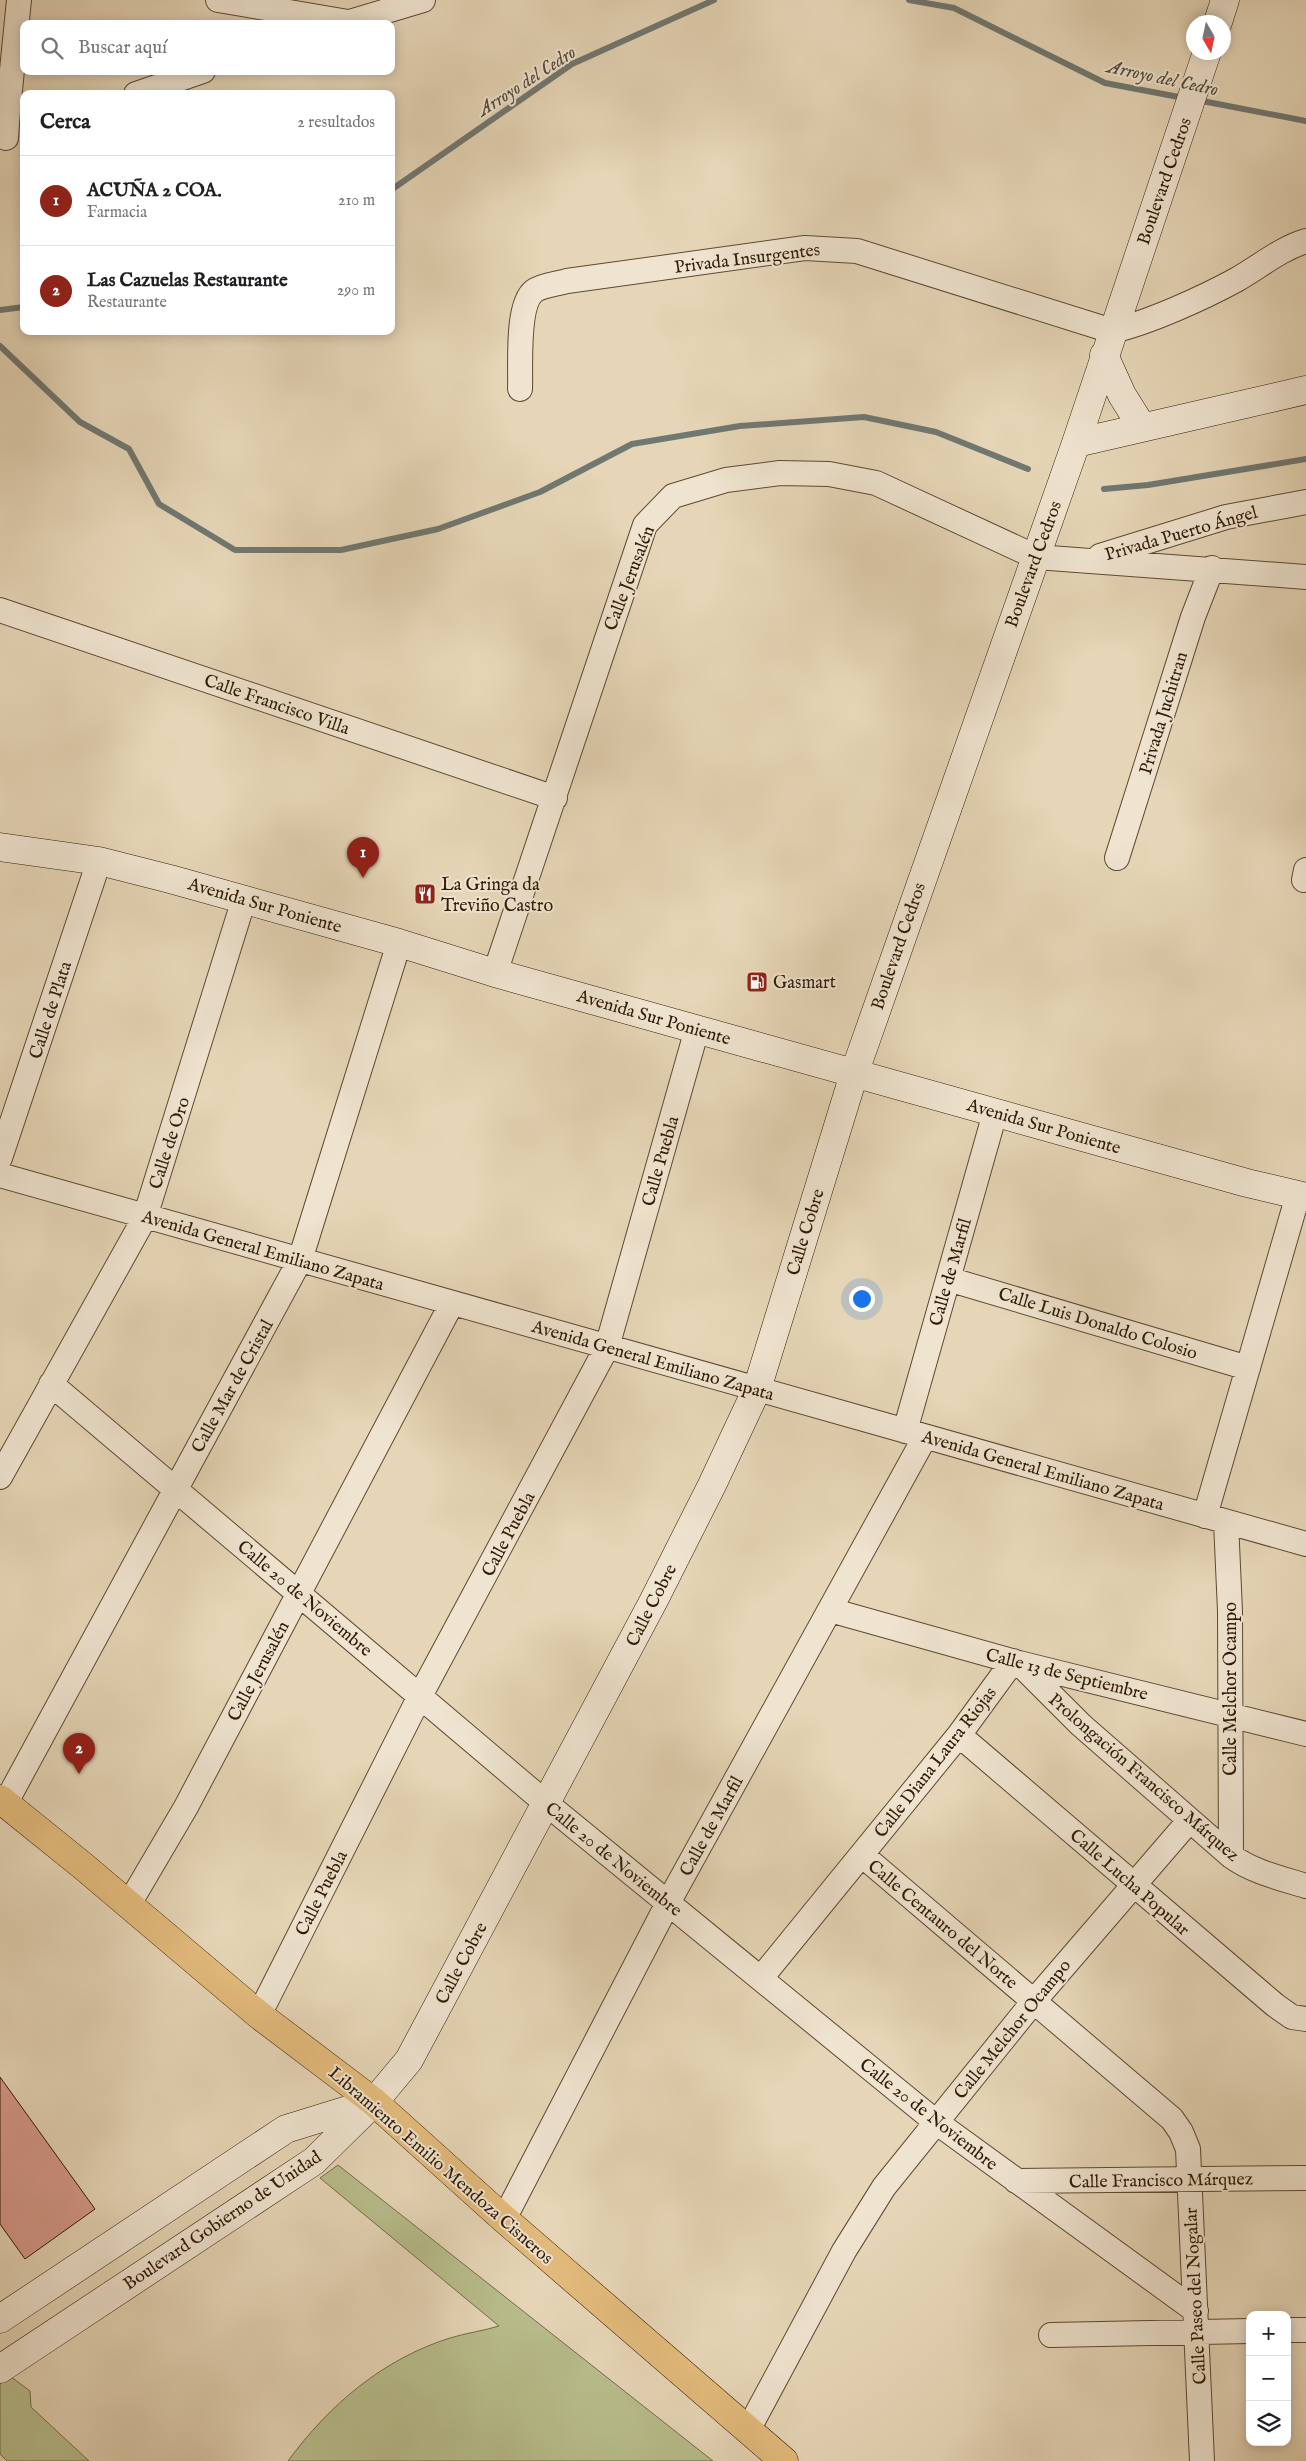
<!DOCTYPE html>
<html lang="es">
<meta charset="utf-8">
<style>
body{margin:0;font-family:"IM FELL English",serif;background:#f6f6f6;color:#202124}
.controls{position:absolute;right:15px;bottom:15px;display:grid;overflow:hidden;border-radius:10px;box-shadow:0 2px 12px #0003}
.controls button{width:45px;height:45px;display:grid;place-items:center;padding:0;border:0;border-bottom:1px solid #e0e0e0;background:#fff;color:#202124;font:25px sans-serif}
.compass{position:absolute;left:1186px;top:15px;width:45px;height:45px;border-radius:50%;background:#fff;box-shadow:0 2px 12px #0003;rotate:171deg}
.you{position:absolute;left:861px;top:1298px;width:18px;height:18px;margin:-12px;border:4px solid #fff;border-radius:50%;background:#1a73e8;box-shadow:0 0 0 8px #1a73e833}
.badge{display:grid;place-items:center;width:32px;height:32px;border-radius:50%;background:#8f2418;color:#fff;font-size:16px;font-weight:700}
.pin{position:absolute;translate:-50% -41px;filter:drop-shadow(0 1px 2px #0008)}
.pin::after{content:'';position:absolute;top:26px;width:18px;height:15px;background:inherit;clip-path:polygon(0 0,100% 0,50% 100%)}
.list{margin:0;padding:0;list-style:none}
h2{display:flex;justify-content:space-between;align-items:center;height:65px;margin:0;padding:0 20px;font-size:21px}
h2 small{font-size:16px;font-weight:400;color:#757577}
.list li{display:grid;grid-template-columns:32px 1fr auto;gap:15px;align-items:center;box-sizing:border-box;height:90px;padding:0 20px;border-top:1px solid #e0e0e0}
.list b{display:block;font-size:19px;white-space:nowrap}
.list p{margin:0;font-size:16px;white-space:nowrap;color:#757577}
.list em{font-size:16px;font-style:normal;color:#757577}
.icon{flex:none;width:28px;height:28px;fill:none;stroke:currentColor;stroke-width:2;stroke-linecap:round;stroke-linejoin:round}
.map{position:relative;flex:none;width:1306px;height:2461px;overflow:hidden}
.search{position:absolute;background:#fff;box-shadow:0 2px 12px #0003;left:20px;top:20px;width:375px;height:55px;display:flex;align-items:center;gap:12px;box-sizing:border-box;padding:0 18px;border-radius:10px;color:#757577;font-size:19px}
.panel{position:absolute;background:#fff;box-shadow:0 2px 12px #0003;left:20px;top:90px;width:375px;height:245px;border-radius:10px}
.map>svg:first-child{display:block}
.green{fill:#b8bd8c;stroke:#746c48}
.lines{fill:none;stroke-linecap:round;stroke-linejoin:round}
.stream{stroke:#707871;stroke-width:6}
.building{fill:#d6998a;stroke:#301a04}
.street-casing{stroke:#5e4931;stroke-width:26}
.secondary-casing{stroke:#301a04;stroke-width:29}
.primary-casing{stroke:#301a04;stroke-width:29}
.street{stroke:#efe4d0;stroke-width:24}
.secondary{stroke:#efe4d0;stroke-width:28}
.primary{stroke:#e3bb7c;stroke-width:28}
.labels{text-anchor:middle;stroke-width:4;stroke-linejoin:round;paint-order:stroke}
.street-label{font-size:18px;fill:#301a04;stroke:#efe4d0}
.poi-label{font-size:18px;fill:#301a04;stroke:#efe4d0;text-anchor:start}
.water-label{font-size:19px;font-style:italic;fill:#50493a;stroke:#efe4d0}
</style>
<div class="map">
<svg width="1306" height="2461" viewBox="0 0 1306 2461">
<rect width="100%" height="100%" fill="#e6d6b7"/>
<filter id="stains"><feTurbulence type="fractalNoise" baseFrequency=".004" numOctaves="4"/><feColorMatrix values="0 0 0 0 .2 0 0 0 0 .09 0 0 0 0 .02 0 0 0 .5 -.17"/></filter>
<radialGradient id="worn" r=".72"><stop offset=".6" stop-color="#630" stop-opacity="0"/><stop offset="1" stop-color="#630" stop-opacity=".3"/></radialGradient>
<!-- green -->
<path class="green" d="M338,2165L713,2461H288C329,2405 383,2359 450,2338C466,2333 483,2331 499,2326L320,2178Z
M10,2376L30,2391L31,2407L89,2461H7L0,2454V2383Z"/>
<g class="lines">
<!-- stream -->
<path class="stream" d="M909,0L954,8L1105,83L1184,98
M1197,100L1306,121
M391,190L572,64L714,0
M0,310L24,307
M0,346L80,422L129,449L159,504L235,550H341L438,529L540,492L632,444L740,426L864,417L936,432L1028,469
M1104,489L1148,485L1306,459"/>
</g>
<!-- building -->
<path class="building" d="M0,2077L95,2209L25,2259L0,2224Z"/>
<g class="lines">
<!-- street casing -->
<g class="street-casing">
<path id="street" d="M218,0L348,22
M343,24L423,0
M136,94L203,71
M0,109L8,110L6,138
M8,110L19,0
M520,389C521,366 516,305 534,291C542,285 557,284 567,281L805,248L857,251L1112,331C1148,323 1203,298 1236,280C1259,267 1280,249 1306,241
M1100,556L1226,517L1306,502
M0,610L555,798
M1117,858L1193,617L1212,568
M1304,880L1306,870
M495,973L645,525L673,496L726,480L780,473L829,474L876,483L1036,557L1306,577
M0,1158L99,861
M0,1175L1306,1544
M948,1279L1248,1368
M51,1384L547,1804L936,2122L1196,2311
M905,1431L995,1113
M0,1477L145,1217L244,899
M1205,1516L1298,1195
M1226,1522L1230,1611L1231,1856
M830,1610L1019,1663L1306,1734
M1019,1663L1081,1725L1231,1856C1253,1872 1280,1878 1306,1886
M959,1735L1275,2005L1292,2017L1306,2019
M5,1804L300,1260L399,943
M862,1855L1172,2119L1181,2132L1188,2149L1202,2461
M129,1904L186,1807L452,1303
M761,1978L959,1735L1013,1661
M259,2015L420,1696L607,1347L697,1029
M1016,2181L1306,2178
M504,2219L668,1903L925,1437
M1287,2330H1306
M1051,2335L1250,2331
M748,2430L844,2251L884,2187L1034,2001L1189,1821"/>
</g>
<!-- secondary casing -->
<g class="secondary-casing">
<path id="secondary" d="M1218,22L1225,0
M1104,355L1122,395L1142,427
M1076,443L1306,390
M0,847L99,861L170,879L399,943L495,973L1247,1183L1306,1197
M0,2319L286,2129L370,2103
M0,2369L314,2161L374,2102L409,2060L654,1600L712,1485L757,1389L854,1074L1076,443L1207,52"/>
</g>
<!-- primary casing -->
<g class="primary-casing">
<path id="primary" d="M0,1799L83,1866L259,2015L374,2102L504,2219L784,2461"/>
</g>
<!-- street -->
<use href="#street" class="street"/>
<!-- secondary -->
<use href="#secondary" class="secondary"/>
<!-- primary -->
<use href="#primary" class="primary"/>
</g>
<!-- icons -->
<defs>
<g id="restaurant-square" transform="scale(1.125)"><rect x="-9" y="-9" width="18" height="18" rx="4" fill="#8f2418" stroke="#efe4d0"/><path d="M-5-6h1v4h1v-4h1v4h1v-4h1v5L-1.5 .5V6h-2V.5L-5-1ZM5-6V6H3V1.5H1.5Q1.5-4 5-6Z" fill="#fff"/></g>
<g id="fuel-square" transform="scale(1.125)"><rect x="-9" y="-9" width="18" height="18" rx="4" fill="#8f2418" stroke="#efe4d0"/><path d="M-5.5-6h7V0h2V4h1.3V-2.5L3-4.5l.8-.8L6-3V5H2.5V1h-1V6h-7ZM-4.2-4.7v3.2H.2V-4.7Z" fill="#fff"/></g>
</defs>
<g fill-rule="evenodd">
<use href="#restaurant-square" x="425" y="894"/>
<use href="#fuel-square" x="757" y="982"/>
</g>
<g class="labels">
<!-- street labels -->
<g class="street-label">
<text transform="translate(1164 181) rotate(-71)" y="6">Boulevard Cedros</text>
<text transform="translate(747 258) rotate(-7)" y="6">Privada Insurgentes</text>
<text transform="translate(1181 533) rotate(-16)" y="6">Privada Puerto Ángel</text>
<text transform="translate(1033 564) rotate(-70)" y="6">Boulevard Cedros</text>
<text transform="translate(629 578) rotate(-69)" y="6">Calle Jerusalén</text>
<text transform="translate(277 704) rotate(19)" y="6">Calle Francisco Villa</text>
<text transform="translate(1163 713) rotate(-73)" y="6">Privada Juchitran</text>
<text transform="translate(265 905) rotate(16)" y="6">Avenida Sur Poniente</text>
<text transform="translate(898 946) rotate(-71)" y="6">Boulevard Cedros</text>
<text transform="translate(50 1010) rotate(-72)" y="6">Calle de Plata</text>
<text transform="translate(654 1017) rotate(16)" y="6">Avenida Sur Poniente</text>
<text transform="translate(1044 1126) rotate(16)" y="6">Avenida Sur Poniente</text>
<text transform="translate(169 1143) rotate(-72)" y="6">Calle de Oro</text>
<text transform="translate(660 1161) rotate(-74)" y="6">Calle Puebla</text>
<text transform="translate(805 1232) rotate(-73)" y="6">Calle Cobre</text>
<text transform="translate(263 1250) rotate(16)" y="6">Avenida General Emiliano Zapata</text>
<text transform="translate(950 1272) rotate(-74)" y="6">Calle de Marfil</text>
<text transform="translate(1098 1323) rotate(17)" y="6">Calle Luis Donaldo Colosio</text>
<text transform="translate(653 1360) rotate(16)" y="6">Avenida General Emiliano Zapata</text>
<text transform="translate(232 1386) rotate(-61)" y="6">Calle Mar de Cristal</text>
<text transform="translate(1043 1470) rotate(16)" y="6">Avenida General Emiliano Zapata</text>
<text transform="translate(508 1534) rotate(-62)" y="6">Calle Puebla</text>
<text transform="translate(305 1598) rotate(40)" y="6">Calle 20 de Noviembre</text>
<text transform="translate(651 1605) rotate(-63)" y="6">Calle Cobre</text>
<text transform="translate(258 1671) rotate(-62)" y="6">Calle Jerusalén</text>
<text transform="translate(1067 1674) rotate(14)" y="6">Calle 13 de Septiembre</text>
<text transform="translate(1230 1689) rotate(-90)" y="6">Calle Melchor Ocampo</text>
<text transform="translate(935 1762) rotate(-52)" y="6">Calle Diana Laura Riojas</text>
<text transform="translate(1144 1777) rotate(41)" y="6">Prolongación Francisco Márquez</text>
<text transform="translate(711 1826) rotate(-61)" y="6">Calle de Marfil</text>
<text transform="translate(614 1859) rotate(39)" y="6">Calle 20 de Noviembre</text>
<text transform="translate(1130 1882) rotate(41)" y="6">Calle Lucha Popular</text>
<text transform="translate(321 1893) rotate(-63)" y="6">Calle Puebla</text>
<text transform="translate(943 1924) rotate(40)" y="6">Calle Centauro del Norte</text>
<text transform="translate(461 1963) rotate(-62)" y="6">Calle Cobre</text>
<text transform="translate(1012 2029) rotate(-51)" y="6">Calle Melchor Ocampo</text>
<text transform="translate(929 2114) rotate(38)" y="6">Calle 20 de Noviembre</text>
<text transform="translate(441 2165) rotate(41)" y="6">Libramiento Emilio Mendoza Cisneros</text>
<text transform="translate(1161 2180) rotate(-1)" y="6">Calle Francisco Márquez</text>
<text transform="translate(222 2220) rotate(-34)" y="6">Boulevard Gobierno de Unidad</text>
<text transform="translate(1195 2296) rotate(-93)" y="6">Calle Paseo del Nogalar</text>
</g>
<!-- poi labels -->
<g class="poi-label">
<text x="441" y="890">La Gringa da<tspan x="441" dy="21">Treviño Castro</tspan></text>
<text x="773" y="988">Gasmart</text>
</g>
<!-- water labels -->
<g class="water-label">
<text transform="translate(1163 77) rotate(12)" y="7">Arroyo del Cedro</text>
<text transform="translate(526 80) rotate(-33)" y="7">Arroyo del Cedro</text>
</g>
</g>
<rect width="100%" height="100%" filter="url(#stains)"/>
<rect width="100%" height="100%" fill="url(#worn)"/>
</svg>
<div class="controls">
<button>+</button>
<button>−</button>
<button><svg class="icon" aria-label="layers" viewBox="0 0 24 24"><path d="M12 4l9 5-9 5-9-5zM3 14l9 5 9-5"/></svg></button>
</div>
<svg class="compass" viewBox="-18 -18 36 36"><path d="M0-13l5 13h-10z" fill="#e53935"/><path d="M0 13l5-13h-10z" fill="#757577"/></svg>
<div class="you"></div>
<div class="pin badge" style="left:363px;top:878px">1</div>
<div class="pin badge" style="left:79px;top:1774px">2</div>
<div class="search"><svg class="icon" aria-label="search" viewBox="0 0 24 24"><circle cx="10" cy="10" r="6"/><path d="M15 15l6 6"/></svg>Buscar aquí</div>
<section class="panel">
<h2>Cerca<small>2 resultados</small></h2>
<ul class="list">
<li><span class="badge">1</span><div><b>ACUÑA 2 COA.</b><p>Farmacia</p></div><em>210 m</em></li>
<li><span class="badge">2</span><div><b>Las Cazuelas Restaurante</b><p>Restaurante</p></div><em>290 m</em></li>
</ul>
</section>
</div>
